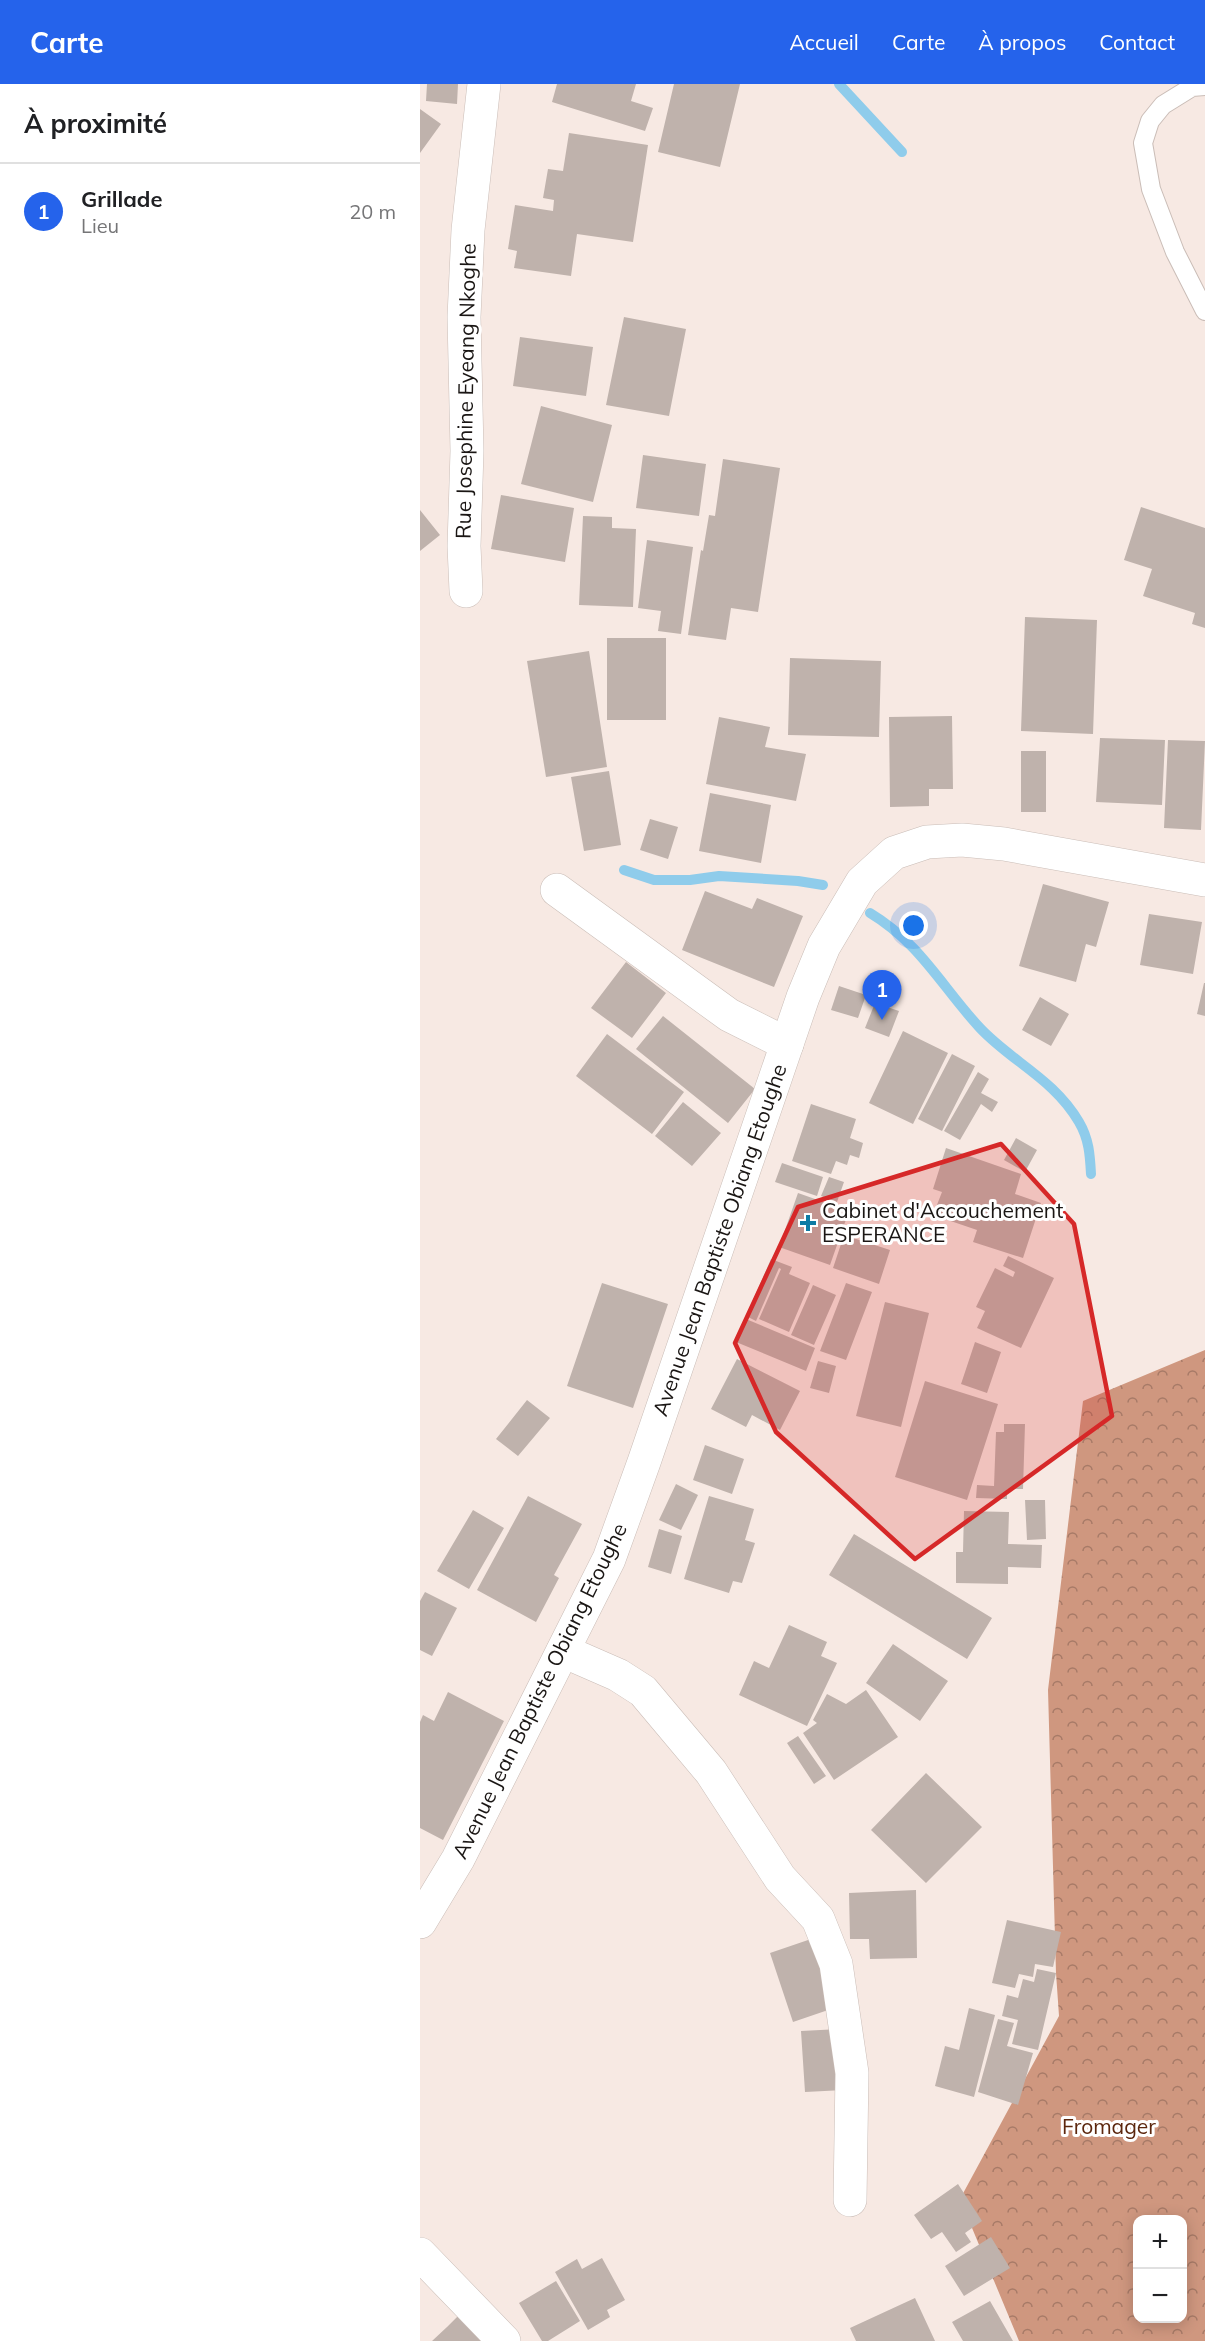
<!DOCTYPE html>
<html lang="fr">
<meta charset="utf-8">
<style>
body{margin:0;font-family:Mulish,sans-serif;background:#f6f6f6;color:#202124}
.controls{position:absolute;right:18px;bottom:18px;display:grid;overflow:hidden;border-radius:12px;box-shadow:0 3px 15px #0003}
.controls button{width:54px;height:54px;display:grid;place-items:center;padding:0;border:0;border-bottom:2px solid #e0e0e0;background:#fff;color:#202124;font:30px sans-serif}
.you{position:absolute;left:494px;top:842px;width:21px;height:21px;margin:-15px;border:4px solid #fff;border-radius:50%;background:#1a73e8;box-shadow:0 0 0 9px #1a73e833}
.badge{display:grid;place-items:center;width:39px;height:39px;border-radius:50%;background:#2563eb;color:#fff;font-size:20px;font-weight:700}
.pin{position:absolute;translate:-50% -50px;filter:drop-shadow(0 2px 3px #0008)}
.pin::after{content:'';position:absolute;top:32px;width:21px;height:18px;background:inherit;clip-path:polygon(0 0,100% 0,50% 100%)}
.list{margin:0;padding:0;list-style:none}
h2{display:flex;justify-content:space-between;align-items:center;height:78px;margin:0;padding:0 24px;font-size:26px}
h2 small{font-size:20px;font-weight:400;color:#757577}
.list li{display:grid;grid-template-columns:39px 1fr auto;gap:18px;align-items:center;box-sizing:border-box;height:96px;padding:0 24px;border-top:2px solid #e0e0e0}
.list b{display:block;font-size:22px;white-space:nowrap}
.list p{margin:0;font-size:20px;white-space:nowrap;color:#757577}
.list em{font-size:20px;font-style:normal;color:#757577}
.map{position:relative;flex:none;width:785px;height:2257px;overflow:hidden}
header{display:flex;align-items:center;gap:36px;box-sizing:border-box;height:84px;padding:0 30px;background:#2563eb;color:#fff}
header strong{font-size:28px}
nav{display:flex;gap:33px;margin-inline-start:auto;font-size:21px}
main{display:flex}
aside{flex:1;background:#fff}
.map>svg:first-child{display:block}
.forest{fill:url(#forest-crowns);fill-rule:evenodd}
.lines{fill:none;stroke-linecap:round;stroke-linejoin:round}
.stream{stroke:#8fcceb;stroke-width:10}
.building{fill:#bfb2ac}
.service-casing{stroke:#cabdb7;stroke-width:20}
.minor-casing{stroke:#cabdb7;stroke-width:34}
.tertiary-casing{stroke:#cabdb7;stroke-width:34}
.service{stroke:#fff;stroke-width:18}
.minor{stroke:#fff;stroke-width:33}
.tertiary{stroke:#fff;stroke-width:33}
.marked{fill:#d62828;fill-opacity:0.2;stroke:#d62828;stroke-width:4.5;stroke-linejoin:round}
.poi-dot{fill:#0e7ca5;stroke:#fff;stroke-width:2}
.labels{text-anchor:middle;stroke-width:6;stroke-linejoin:round;paint-order:stroke}
.street-label{font-size:21px;fill:#1a1614;stroke:#fff}
.poi-label{font-size:21px;fill:#1a1614;stroke:#fff;text-anchor:start}
.park-label{font-size:21px;fill:#5c270e;stroke:#fff}
</style>
<header>
<strong>Carte</strong>
<nav><a>Accueil</a><a>Carte</a><a>À propos</a><a>Contact</a></nav>
</header>
<main>
<aside>
<h2>À proximité<small></small></h2>
<ul class="list">
<li><span class="badge">1</span><div><b>Grillade</b><p>Lieu</p></div><em>20 m</em></li>
</ul>
</aside>
<div class="map">
<svg width="785" height="2257" viewBox="0 0 785 2257">
<defs>
<pattern id="forest-crowns" width="20" height="18" patternUnits="userSpaceOnUse" patternTransform="scale(1.5)"><rect width="20" height="18" fill="#cf977f"/><path d="M2 6a3 3 0 1 1 6 0M12 15a3 3 0 1 1 6 0" fill="none" stroke="#a77a67"/></pattern>
</defs>
<rect width="100%" height="100%" fill="#f7e9e3"/>
<!-- forest -->
<path class="forest" d="M785,1266V2257H599L540,2115L639,1932L636,1889L628,1606L663,1317ZM718,2136H762V2234H718Z"/>
<g class="lines">
<!-- stream -->
<path class="stream" d="M419,0L482,68
M204,786L234,796H270L299,792L378,797L403,801
M450,829C500,859 522,903 560,944C592,978 634,995 659,1038C669,1055 670,1071 671,1090"/>
</g>
<!-- building -->
<path class="building" d="M7,0H38L37,20L6,17Z
M137,0H216L211,17L233,24L225,47L132,18Z
M254,0H320L300,83L238,68Z
M0,25L21,40L0,69Z
M149,49L228,61L213,158L157,150L151,192L94,184L97,167L88,165L95,121L133,127L134,116L123,114L128,85L143,87Z
M204,233L266,245L249,332L186,321Z
M100,253L173,263L166,312L93,302Z
M121,322L192,341L173,418L101,400Z
M223,371L286,380L279,432L216,424Z
M303,375L360,384L338,528L311,524L306,556L268,551L281,466L283,467L289,431L295,432Z
M81,411L154,424L145,478L71,465Z
M721,423L785,444V544L772,540L775,529L723,512L732,485L704,476Z
M0,426L20,451L0,467Z
M163,432L192,433V444L216,445L213,523L159,521Z
M227,456L273,463L261,550L238,547L241,527L218,524Z
M605,533L677,536L673,650L601,647Z
M187,554H246V636H187Z
M169,567L187,683L126,693L107,577Z
M370,574L461,577L459,653L368,651Z
M532,632L533,705H509V722L470,723L469,633Z
M299,633L350,643L345,663L386,670L376,717L286,700Z
M680,654L745,656L742,721L676,718Z
M748,656L785,657L781,746L744,744Z
M601,667H626V728H601Z
M189,687L201,761L164,767L151,693Z
M290,709L351,721L341,779L279,767Z
M230,735L258,743L248,775L220,766Z
M623,800L689,818L676,863L666,860L656,898L599,882Z
M285,807L332,825L337,814L383,832L354,903L262,866Z
M729,830L782,838L773,890L720,881Z
M206,878L246,909L212,954L171,924Z
M784,899H785V932L777,930Z
M419,902L446,911L438,934L411,926Z
M620,913L649,930L631,962L602,946Z
M455,919L479,927L469,953L445,944Z
M243,932L335,1005L308,1039L216,965Z
M483,947L528,969L493,1040L449,1019Z
M187,950L264,1008L232,1050L156,992Z
M532,970L555,982L522,1047L498,1035Z
M558,988L569,995L561,1009L578,1018L572,1028L561,1020L540,1056L524,1047Z
M263,1018L301,1049L272,1082L235,1052Z
M391,1020L436,1035L430,1054L443,1059L439,1074L430,1071L427,1081L416,1077L411,1090L372,1077Z
M596,1054L617,1066L605,1088L584,1076Z
M526,1064L601,1090L595,1110L621,1119L603,1174L553,1158L557,1146L513,1131L522,1108L513,1105Z
M362,1079L403,1093L397,1112L355,1098Z
M409,1093L424,1098L417,1118L401,1112Z
M378,1109L429,1127L410,1181L359,1163Z
M424,1151L470,1166L459,1200L413,1184Z
M588,1172L634,1194L601,1264L557,1244L565,1227L556,1223L575,1184L593,1193L595,1188L583,1182Z
M351,1175L372,1183L369,1190L390,1199L369,1248L339,1235L361,1185L359,1184L336,1237L326,1232Z
M182,1199L248,1220L213,1324L147,1302Z
M426,1199L452,1208L426,1276L400,1267Z
M393,1201L416,1211L394,1261L371,1251Z
M465,1218L509,1229L481,1343L436,1332Z
M326,1235L395,1264L386,1287L316,1258Z
M555,1258L581,1268L567,1309L541,1300Z
M317,1275L380,1307L360,1346L332,1331L326,1343L291,1325Z
M398,1277L416,1282L409,1309L390,1304Z
M505,1297L578,1320L547,1416L475,1393Z
M107,1316L130,1334L98,1372L76,1355Z
M584,1340H605L603,1405H587V1415L556,1414L557,1401L574,1402L576,1348H584Z
M285,1361L324,1375L312,1410L273,1396Z
M256,1400L278,1411L261,1446L239,1436Z
M108,1412L162,1440L134,1491L139,1494L116,1538L57,1506Z
M289,1412L334,1425L325,1456L335,1459L322,1499L313,1497L309,1509L264,1495Z
M605,1416H625L626,1455L607,1456Z
M53,1426L84,1444L49,1505L17,1487Z
M544,1427L589,1428L588,1460L622,1461L621,1484L588,1483V1500L536,1499V1468H543Z
M239,1445L262,1452L251,1490L228,1483Z
M434,1450L572,1534L547,1575L409,1491Z
M5,1508L37,1524L12,1572L0,1566V1517Z
M369,1541L407,1558L401,1572L417,1579L387,1642L319,1611L334,1577L349,1584Z
M473,1560L528,1597L500,1637L446,1599Z
M446,1606L478,1653L414,1696L383,1649L397,1639L393,1636L407,1610L426,1620Z
M28,1608L84,1637L23,1756L0,1744V1638L3,1631L14,1637Z
M378,1652L406,1692L394,1700L367,1659Z
M506,1689L562,1743L506,1799L451,1746Z
M496,1806L497,1874L450,1875L449,1855H430L429,1809Z
M587,1836L641,1848L633,1883L615,1880L613,1893L599,1890L595,1904L572,1899Z
M391,1855L414,1924L373,1938L350,1869Z
M617,1885L636,1889L618,1966L592,1960L598,1936L582,1932L587,1911L598,1914L603,1895L614,1898Z
M549,1924L575,1931L554,2013L515,2002L525,1962L539,1966Z
M578,1935L594,1939L587,1962L613,1969L598,2021L558,2008Z
M420,1945L424,2006L385,2008L381,1947Z
M538,2100L562,2137L545,2149L551,2158L536,2168L522,2148L511,2155L494,2131Z
M571,2153L590,2184L544,2212L525,2182Z
M182,2174L205,2216L187,2226L190,2233L168,2246L135,2188L157,2175L162,2185Z
M136,2197L160,2237L128,2257H122L99,2219Z
M495,2214L515,2257H436L430,2244Z
M570,2217L593,2257H543L532,2238Z
M38,2232L62,2257H12L27,2243Z"/>
<g class="lines">
<!-- service casing -->
<g class="service-casing">
<path id="service" d="M785,2L772,3L743,21L730,37L723,59L731,105L755,168L785,227"/>
</g>
<!-- minor casing -->
<g class="minor-casing">
<path id="minor" d="M46,507L44,462L47,367L44,233L48,146L64,0
M137,806L309,931L367,960
M143,1567L198,1591L223,1607L291,1688L360,1794L398,1835L416,1880L432,1989L430,2116
M0,2170L84,2257"/>
</g>
<!-- tertiary casing -->
<g class="tertiary-casing">
<path id="tertiary" d="M0,1838L38,1775L189,1475L224,1378L383,913L404,862L442,798L474,769L507,758L542,756L584,760L785,796"/>
</g>
<!-- service -->
<use href="#service" class="service"/>
<!-- minor -->
<use href="#minor" class="minor"/>
<!-- tertiary -->
<use href="#tertiary" class="tertiary"/>
</g>
<!-- marked area -->
<path class="marked" d="M581,1060L654,1140L692,1332L495,1475L356,1348L315,1259L378,1123Z"/>
<!-- markers -->
<path class="poi-dot" d="M385 1130h6v6h6v6h-6v6h-6v-6h-6v-6h6z"/>
<g class="labels">
<!-- street labels -->
<g class="street-label">
<text transform="translate(46 307) rotate(-89)" y="7">Rue Josephine Eyeang Nkoghe</text>
<text transform="translate(300 1156) rotate(-71)" y="7">Avenue Jean Baptiste Obiang Etoughe</text>
<text transform="translate(120 1607) rotate(-64)" y="7">Avenue Jean Baptiste Obiang Etoughe</text>
</g>
<!-- poi labels -->
<g class="poi-label">
<text x="402" y="1134">Cabinet d'Accouchement<tspan x="402" dy="24">ESPERANCE</tspan></text>
</g>
<!-- park labels -->
<g class="park-label">
<text x="689" y="2050">Fromager</text>
</g>
</g>
</svg>
<div class="controls">
<button>+</button>
<button>−</button>
</div>
<div class="you"></div>
<div class="pin badge" style="left:462px;top:936px">1</div>
</div>
</main>
